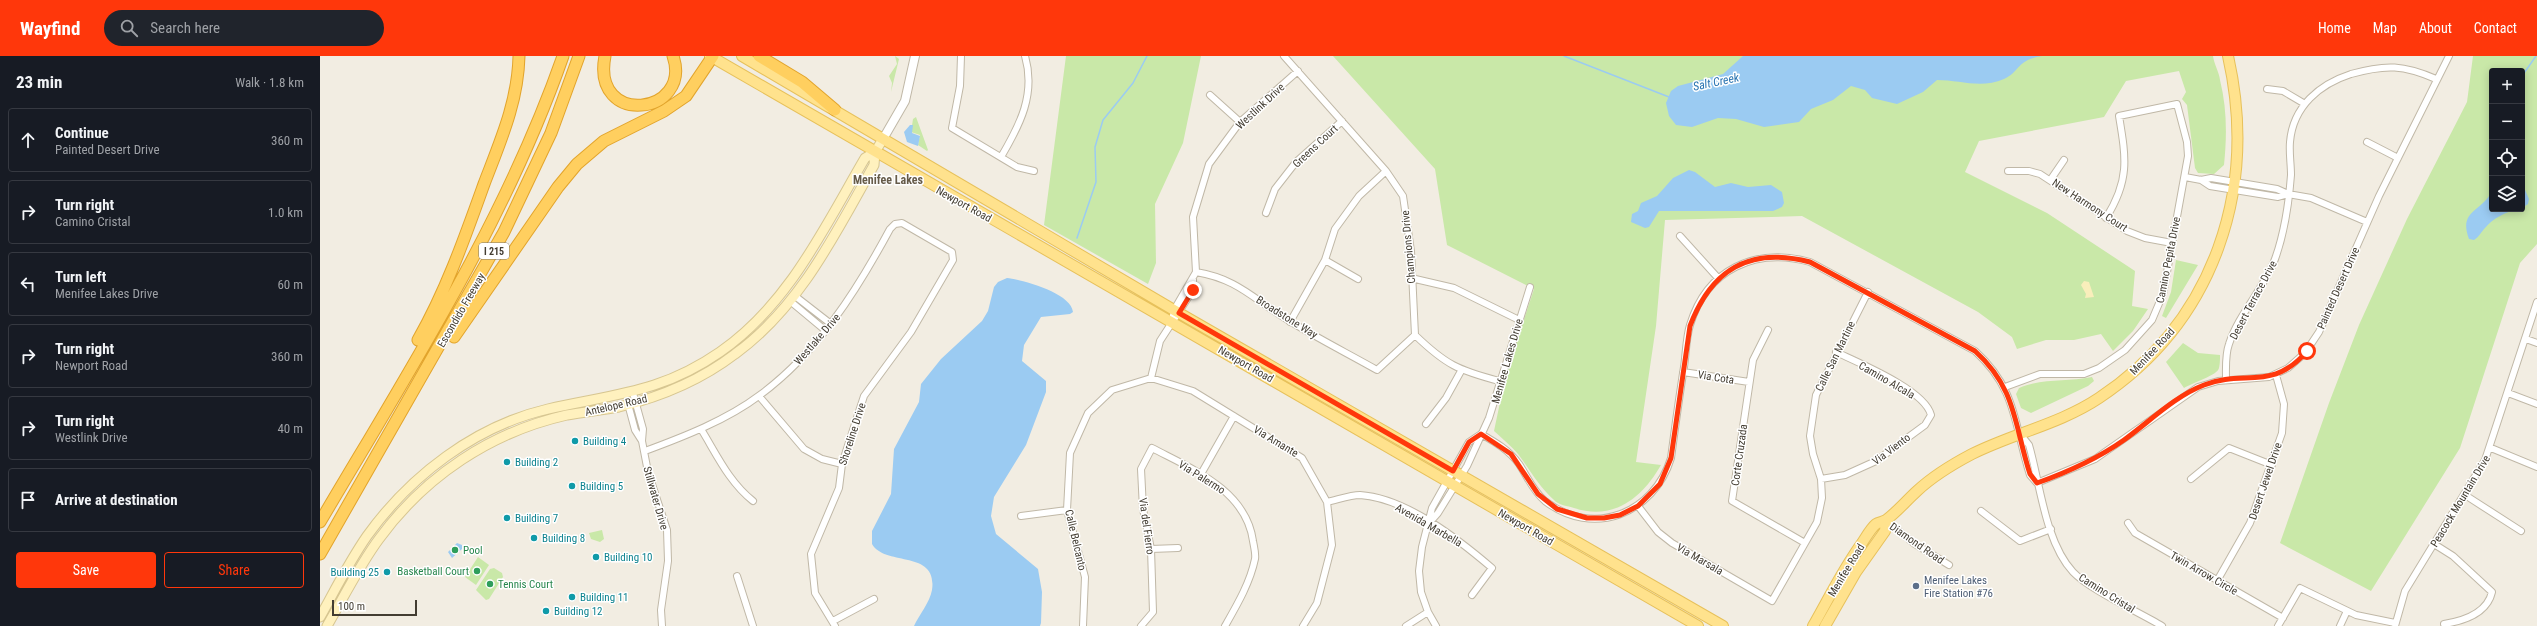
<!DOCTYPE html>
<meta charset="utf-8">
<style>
body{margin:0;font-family:"Roboto Condensed",sans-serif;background:#20242c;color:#f1f3f6}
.controls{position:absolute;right:12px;top:12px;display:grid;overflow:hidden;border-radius:4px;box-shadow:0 2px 10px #0003}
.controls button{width:36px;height:36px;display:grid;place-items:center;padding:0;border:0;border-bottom:1px solid #363941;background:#171b24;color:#f1f3f6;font:20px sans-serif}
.scale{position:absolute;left:12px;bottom:10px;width:85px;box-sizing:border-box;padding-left:4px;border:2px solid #433d32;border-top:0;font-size:11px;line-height:14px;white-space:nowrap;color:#433d32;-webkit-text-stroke:3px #fff;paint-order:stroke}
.stop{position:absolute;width:12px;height:12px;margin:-9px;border:3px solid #ff370b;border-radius:50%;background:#fff}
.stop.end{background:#ff370b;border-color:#fff;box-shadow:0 1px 4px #0008}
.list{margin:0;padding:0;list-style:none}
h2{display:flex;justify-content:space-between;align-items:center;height:52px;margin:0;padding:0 16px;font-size:17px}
h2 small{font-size:13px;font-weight:400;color:#9ea1a6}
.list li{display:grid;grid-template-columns:26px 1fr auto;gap:12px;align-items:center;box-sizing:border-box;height:64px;margin:0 8px 8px;padding:0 8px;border:1px solid #363941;border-radius:4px}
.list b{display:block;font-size:15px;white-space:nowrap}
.list p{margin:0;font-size:13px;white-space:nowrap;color:#9ea1a6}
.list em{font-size:13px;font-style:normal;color:#9ea1a6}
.actions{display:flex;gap:8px;padding:12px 16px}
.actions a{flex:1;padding:9px 0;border:1px solid #ff370b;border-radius:4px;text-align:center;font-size:14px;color:#ff370b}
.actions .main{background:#ff370b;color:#fff}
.icon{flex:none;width:22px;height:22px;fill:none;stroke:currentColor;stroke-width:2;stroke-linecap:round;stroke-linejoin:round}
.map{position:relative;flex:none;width:2217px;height:570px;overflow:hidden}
header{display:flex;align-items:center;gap:24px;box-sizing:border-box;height:56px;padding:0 20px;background:#ff370b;color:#fff}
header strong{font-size:19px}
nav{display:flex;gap:22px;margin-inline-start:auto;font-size:14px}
.search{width:280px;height:36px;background:#20242c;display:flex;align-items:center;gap:10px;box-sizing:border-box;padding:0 14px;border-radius:22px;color:#9ea1a6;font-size:15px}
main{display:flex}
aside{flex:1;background:#171b24}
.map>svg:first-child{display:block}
.green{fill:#c9e8a8;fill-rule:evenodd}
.sand{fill:#f9eebb}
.water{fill:#9bcbf2}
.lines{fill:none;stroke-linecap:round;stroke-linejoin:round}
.stream{stroke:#9bcbf2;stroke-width:1.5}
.minor-casing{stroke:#c0b8a7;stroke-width:8}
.tertiary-casing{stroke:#c0b8a7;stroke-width:10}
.secondary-casing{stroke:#d7c691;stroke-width:11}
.primary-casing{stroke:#e7c15b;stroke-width:12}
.motorway-casing{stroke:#e2a42c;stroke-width:13}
.minor{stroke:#fff;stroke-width:6}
.tertiary{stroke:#fff;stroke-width:8}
.secondary{stroke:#fff1be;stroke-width:9}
.primary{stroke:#ffe28d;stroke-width:10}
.motorway{stroke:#ffcf5f;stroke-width:11}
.route{stroke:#ff370b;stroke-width:5}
.culture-dot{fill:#0f9aa8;stroke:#fff;stroke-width:1.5}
.leisure-dot{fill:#2e9e5b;stroke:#fff;stroke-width:1.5}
.service-dot{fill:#5c6f8a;stroke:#fff;stroke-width:1.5}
.labels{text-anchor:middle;stroke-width:3;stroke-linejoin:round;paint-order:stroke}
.shield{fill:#fff;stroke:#7b7770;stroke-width:1}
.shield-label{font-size:10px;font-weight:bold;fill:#433d32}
.street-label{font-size:11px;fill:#433d32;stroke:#fff}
.culture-label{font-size:11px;fill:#0d838f;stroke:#fff;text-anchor:start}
.leisure-label{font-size:11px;fill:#27864d;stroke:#fff;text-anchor:start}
.service-label{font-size:11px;fill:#4e5e75;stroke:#fff;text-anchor:start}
.water-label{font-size:12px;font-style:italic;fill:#2974b1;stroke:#fff}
.neighbourhood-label{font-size:12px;font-weight:bold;fill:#665b49;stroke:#fff}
</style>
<header>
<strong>Wayfind</strong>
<div class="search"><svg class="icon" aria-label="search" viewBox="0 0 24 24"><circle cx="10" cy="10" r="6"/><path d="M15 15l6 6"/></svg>Search here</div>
<nav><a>Home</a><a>Map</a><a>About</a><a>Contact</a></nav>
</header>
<main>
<aside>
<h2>23 min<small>Walk · 1.8 km</small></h2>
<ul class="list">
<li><svg class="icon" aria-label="ahead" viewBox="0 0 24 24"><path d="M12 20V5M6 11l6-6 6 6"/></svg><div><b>Continue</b><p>Painted Desert Drive</p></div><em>360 m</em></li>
<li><svg class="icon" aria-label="right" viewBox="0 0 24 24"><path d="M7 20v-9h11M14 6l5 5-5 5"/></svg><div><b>Turn right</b><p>Camino Cristal</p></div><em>1.0 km</em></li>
<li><svg class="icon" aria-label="left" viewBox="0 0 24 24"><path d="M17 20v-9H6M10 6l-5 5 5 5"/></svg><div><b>Turn left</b><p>Menifee Lakes Drive</p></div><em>60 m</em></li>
<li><svg class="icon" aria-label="right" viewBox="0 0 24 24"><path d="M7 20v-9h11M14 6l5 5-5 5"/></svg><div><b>Turn right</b><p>Newport Road</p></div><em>360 m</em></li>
<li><svg class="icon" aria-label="right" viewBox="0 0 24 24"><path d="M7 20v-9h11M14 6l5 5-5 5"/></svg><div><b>Turn right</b><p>Westlink Drive</p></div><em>40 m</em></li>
<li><svg class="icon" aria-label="arrive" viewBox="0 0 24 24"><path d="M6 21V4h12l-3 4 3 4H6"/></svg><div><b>Arrive at destination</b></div></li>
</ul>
<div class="actions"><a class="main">Save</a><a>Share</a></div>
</aside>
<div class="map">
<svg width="2217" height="570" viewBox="0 0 2217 570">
<rect width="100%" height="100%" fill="#f2ede2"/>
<!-- green -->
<path class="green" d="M575,0L579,3L571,36L572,27L569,20L577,8Z
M746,0H881L863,87L835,148L836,207L828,228L724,169Z
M1013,0H1893C1894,8 1899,16 1900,24C1907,52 1907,80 1904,109L1894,118L1878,117L1875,112L1867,49L1862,43L1866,36L1859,15L1806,25L1784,61L1659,85L1645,116L1727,157L1815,215L1812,250L1828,253L1813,275L1793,295L1781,278L1754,284H1726L1697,293L1692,281L1658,256L1482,160L1345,164L1336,270L1316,406L1341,409C1322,442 1294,465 1254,452C1248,450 1238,449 1234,444C1219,431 1210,414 1198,398C1191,390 1182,382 1174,375L1186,318L1214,233L1127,189L1115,113Z
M2153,0H2217V188L2200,207L2140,392L2051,535L1960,487L2009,347L2039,269L2087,163L2147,46ZM2172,15H2202V153H2172Z
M596,61L608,94L607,95L598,89L600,79L591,76L593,63Z
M1856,204L1878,209L1846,262L1842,260L1851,236Z
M1863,287L1878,297L1900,299C1900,303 1900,308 1899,312C1898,319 1872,327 1864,332L1846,306Z
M1772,321L1774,325L1768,330L1711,357L1701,352L1696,338L1699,332C1723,322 1747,326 1772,321Z
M282,474L284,483L280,486L271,483L269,477Z
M158,501L169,509L156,529L145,521Z
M174,512L182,517L183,521L169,543L166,544L156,534L170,513Z"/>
<!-- sand -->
<path class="sand" d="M1764,225L1769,226L1774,241L1765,242L1766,238L1761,229Z"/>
<!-- water -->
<path class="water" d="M1423,0H1722C1696,4 1701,15 1684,23C1661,33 1640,24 1617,24L1603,36L1577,48L1552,42L1545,34L1531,30L1513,44L1491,53L1479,66L1444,71L1416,63L1398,62L1372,71L1356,69L1349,60L1346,47L1351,35L1358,30L1403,18Z
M590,69H593L592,77L600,80L598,90L587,86L584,76Z
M1369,114L1375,116L1395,131L1411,127L1428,131L1451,129L1462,136L1464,147L1462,151L1453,155H1339L1329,171L1325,172L1311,166L1312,158L1318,155L1321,147L1337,140L1353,122Z
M2202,127L2209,143L2208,148L2202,152Z
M2172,135V153H2198C2185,157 2174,161 2165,172C2161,176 2159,181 2154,184L2149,183C2138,154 2162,156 2172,135Z
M687,222C703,224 751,237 753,256L750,258L721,261L704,289L702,305L726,325V336L706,389L674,441L671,460L676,478L718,513L722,536L721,567L720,570H594C599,559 610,546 612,534C618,493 565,511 552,488V475L571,438L574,393L599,346L601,328L621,303L662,265L668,255L674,231L678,226Z
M137,487L142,489V493L132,502L128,496Z"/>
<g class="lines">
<!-- stream -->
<path class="stream" d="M1244,0L1349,41
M2202,20L2216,0
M757,182L776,126L775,91L783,64L813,27L827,0"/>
<!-- minor casing -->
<g class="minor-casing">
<path id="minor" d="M641,0L640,30L632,72L697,111L714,115
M964,0L1066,115L1083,140L1091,195L1095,279C1126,309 1138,314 1179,325
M1947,33L1963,35L1985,48
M890,39L920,66
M2047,86L2078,102
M681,101C700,69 716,38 705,0
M1688,115H1709L1720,118L1807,175L1825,182L1852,187
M1865,121L1881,124L1891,122L1957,133L1968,138L1991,142L2047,166
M1731,123L1744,104
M1881,124L1890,130L1958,141L1968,138
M946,157L955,133L976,106L1022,65
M1360,180L1398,222
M1005,204L1038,223
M876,216C918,223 933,243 968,264C997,282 1027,297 1057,314L1095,279
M1091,222L1134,232L1199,264
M475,240L511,268
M470,245L506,275
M852,265L854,254L876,216L873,161L889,108L920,66L978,15
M970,266L1005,204L1015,173L1039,140L1066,115
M1448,274L1433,304L1412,445L1485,487
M2206,283L2217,287
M1363,316L1429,326
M831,322L873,335L982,402L1007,446L1012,489L997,547L983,570
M831,322L840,285L873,234V223
M1906,324C1906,312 1905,299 1909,288C1919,257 1944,233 1955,203C1964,178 1969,145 1971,119C1971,108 1969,97 1970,86C1973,50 2000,28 2031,18C2066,8 2084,9 2116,23
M1685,331L1720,318H1764L1779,312L1805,294L1832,264L1843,238L1868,100L1867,86L1857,48L1799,60C1806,102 1810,124 1786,162
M313,337L323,373L322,385
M2188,337L2217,348
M439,340L484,393L502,403L522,408
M308,348L315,374L322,385L328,416L347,474L348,505L341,554L342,570
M1106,368L1126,342L1141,315
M381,373C397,399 409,426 433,445
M1161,378C1175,386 1189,394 1199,408C1207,420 1213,435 1225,445C1273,482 1334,458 1351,402C1355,372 1359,342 1364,311C1366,298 1366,282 1370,269C1387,213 1435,191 1490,206L1655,295C1697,333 1694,369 1710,419L1717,427
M1701,379L1709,389C1720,427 1725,486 1753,516C1770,534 1819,556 1842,570
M2171,392L2217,411
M325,395C363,381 407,364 440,339C498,296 536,236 570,173L575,168L582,167L632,196L633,204L591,276L544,340L522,408L519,432L491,498L495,537L515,570
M881,418L914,360
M1501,423L1525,419L1556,405L1605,369L1611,359C1605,334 1539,307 1516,296
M1871,423L1909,392L1952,409
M1717,427L1775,403L1878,331L1898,325L1949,321L1968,312L1985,297L1999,276L2059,140L2129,0
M2145,439L2201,475
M1007,446C1017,444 1030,439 1040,439C1086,442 1138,483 1172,512L1152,539
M1318,450L1338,476L1352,487L1452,545L1497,466L1502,442L1501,423L1493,398L1490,380L1496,339L1548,236
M1661,455L1700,485L1731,473
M701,460L747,454
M1566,465L1595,488L1629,509
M1110,466L1118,457L1147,410L1169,362L1210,231
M1808,467L1815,477L1963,562
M2114,488L2133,500L2172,536C2167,558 2143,565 2124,568
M831,493L858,492
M417,520L433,570
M1897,525L1930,467L1962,377L1964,348L1956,319
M513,565L554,543
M763,570L765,521L747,454L750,397L768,357L792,334L831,322
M821,570L833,556L831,493L823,453L821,413L832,392C872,413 926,434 933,485C934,491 936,498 935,503C930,527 917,549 905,570
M1086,570L1108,556
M1116,570L1108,556L1101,536L1099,515L1102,491L1112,452L1149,386L1161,378
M1958,570L1980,532L2036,559L2075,567
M2020,570L2027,555
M2075,570L2085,535L2165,404L2217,246"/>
</g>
<!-- tertiary casing -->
<g class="tertiary-casing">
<path id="tertiary" d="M563,83L585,45L595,0"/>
</g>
<!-- secondary casing -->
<g class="secondary-casing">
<path id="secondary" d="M0,561C15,534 29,506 47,480C90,420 155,370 228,353C294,338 341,337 400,296C469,248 504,172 545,102L555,96
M7,570C24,541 39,510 59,483C105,420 171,376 247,359C264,356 282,354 299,351C340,341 381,324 415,298C480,251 515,178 554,109L555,96L563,83"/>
</g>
<!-- primary casing -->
<g class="primary-casing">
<path id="primary" d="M390,0L1378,570
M422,0L859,257L1403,570
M1493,570C1509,542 1523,513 1542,487C1546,481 1551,472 1556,468C1559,466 1563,466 1566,464C1577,456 1587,444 1597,435C1613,420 1633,408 1652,398C1694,377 1740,368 1779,342C1895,265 1938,133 1908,0
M1505,570L1536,516L1565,475L1566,465"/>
</g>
<!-- motorway casing -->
<g class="motorway-casing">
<path id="motorway" d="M285,0C271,72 373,59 353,0
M439,0L482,26L515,54
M134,281L238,131L257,108L284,85L344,55L366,40L393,0
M98,284C126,235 145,181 164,128C180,86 198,46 199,0
M0,466C89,315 185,166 243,0
M0,498L184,176L231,77L259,0"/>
</g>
<!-- minor -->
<use href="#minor" class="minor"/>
<!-- tertiary -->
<use href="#tertiary" class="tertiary"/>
<!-- secondary -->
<use href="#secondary" class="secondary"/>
<!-- primary -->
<use href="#primary" class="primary"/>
<!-- motorway -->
<use href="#motorway" class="motorway"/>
</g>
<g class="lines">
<!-- route -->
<path class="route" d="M873,234L859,257L866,261L1133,415L1149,386L1161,378L1191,398L1218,438L1237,453L1267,462H1284L1300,459L1318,450L1340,428L1351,402L1370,270C1391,214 1429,190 1490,206L1655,295C1697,333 1694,369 1710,418L1717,427C1748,416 1777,403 1804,384C1829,366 1855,340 1884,329C1923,313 1953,336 1987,295"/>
</g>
<!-- markers -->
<g class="culture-dot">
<circle cx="255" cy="385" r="4"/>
<circle cx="187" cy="406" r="4"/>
<circle cx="252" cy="430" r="4"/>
<circle cx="187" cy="462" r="4"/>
<circle cx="214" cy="482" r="4"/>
<circle cx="276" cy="501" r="4"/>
<circle cx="67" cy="516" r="4"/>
<circle cx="252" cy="541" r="4"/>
<circle cx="226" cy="555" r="4"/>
</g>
<g class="leisure-dot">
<circle cx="135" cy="494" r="4"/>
<circle cx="157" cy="515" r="4"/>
<circle cx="170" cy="528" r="4"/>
</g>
<circle class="service-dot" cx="1596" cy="530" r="4"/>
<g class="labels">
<!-- shield labels -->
<rect class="shield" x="159" y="187" width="30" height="16" rx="3"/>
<g class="shield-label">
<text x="174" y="199">I 215</text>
</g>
<!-- street labels -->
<g class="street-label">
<text transform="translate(940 50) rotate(-43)" y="4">Westlink Drive</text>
<text transform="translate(995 90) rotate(-43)" y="4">Greens Court</text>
<text transform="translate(644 148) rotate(29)" y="4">Newport Road</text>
<text transform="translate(1770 149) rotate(33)" y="4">New Harmony Court</text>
<text transform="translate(1088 191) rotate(-95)" y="4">Champions Drive</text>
<text transform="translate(1848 204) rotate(-79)" y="4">Camino Pepita Drive</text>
<text transform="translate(2018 232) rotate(-66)" y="4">Painted Desert Drive</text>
<text transform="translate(1933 244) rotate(-62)" y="4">Desert Terrace Drive</text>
<text transform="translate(141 254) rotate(-60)" y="4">Escondido Freeway</text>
<text transform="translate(967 261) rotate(32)" y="4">Broadstone Way</text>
<text transform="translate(497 283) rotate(-49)" y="4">Westlake Drive</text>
<text transform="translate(1832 295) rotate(-47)" y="4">Menifee Road</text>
<text transform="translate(1515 300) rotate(-64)" y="4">Calle San Martine</text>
<text transform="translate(1187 305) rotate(-74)" y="4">Menifee Lakes Drive</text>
<text transform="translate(926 308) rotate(30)" y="4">Newport Road</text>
<text transform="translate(1396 321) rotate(9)" y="4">Via Cota</text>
<text transform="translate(1567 324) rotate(30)" y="4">Camino Alcala</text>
<text transform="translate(296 349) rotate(-13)" y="4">Antelope Road</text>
<text transform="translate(532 378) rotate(-72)" y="4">Shoreline Drive</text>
<text transform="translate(956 385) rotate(31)" y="4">Via Amante</text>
<text transform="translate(1571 393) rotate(-37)" y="4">Via Viento</text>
<text transform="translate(1419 399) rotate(-82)" y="4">Corte Cruzada</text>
<text transform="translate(882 421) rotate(32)" y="4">Via Palermo</text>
<text transform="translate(1945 425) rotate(-71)" y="4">Desert Jewel Drive</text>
<text transform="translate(336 442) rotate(74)" y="4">Stillwater Drive</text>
<text transform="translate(2140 445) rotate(-59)" y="4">Peacock Mountain Drive</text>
<text transform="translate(1109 469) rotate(30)" y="4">Avenida Marbella</text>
<text transform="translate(827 470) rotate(82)" y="4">Via del Fierro</text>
<text transform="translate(1206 471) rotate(30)" y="4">Newport Road</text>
<text transform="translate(756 484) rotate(77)" y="4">Calle Belcanto</text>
<text transform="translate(1597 487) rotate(35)" y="4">Diamond Road</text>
<text transform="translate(1380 503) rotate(30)" y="4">Via Marsala</text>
<text transform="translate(1526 514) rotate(-59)" y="4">Menifee Road</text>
<text transform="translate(1884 517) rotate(30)" y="4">Twin Arrow Circle</text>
<text transform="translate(1787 537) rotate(32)" y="4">Camino Cristal</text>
</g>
<!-- culture labels -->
<g class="culture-label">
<text x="263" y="389">Building 4</text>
<text x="195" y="410">Building 2</text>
<text x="260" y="434">Building 5</text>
<text x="195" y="466">Building 7</text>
<text x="222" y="486">Building 8</text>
<text x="284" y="505">Building 10</text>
<text x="59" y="520" text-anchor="end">Building 25</text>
<text x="260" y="545">Building 11</text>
<text x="234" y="559">Building 12</text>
</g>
<!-- leisure labels -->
<g class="leisure-label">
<text x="143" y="498">Pool</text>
<text x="149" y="519" text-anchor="end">Basketball Court</text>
<text x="178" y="532">Tennis Court</text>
</g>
<!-- service labels -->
<g class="service-label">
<text x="1604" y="528">Menifee Lakes<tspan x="1604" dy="13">Fire Station #76</tspan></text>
</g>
<!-- water labels -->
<g class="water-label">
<text transform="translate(1396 26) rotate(-12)" y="4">Salt Creek</text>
</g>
<!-- neighbourhood labels -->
<g class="neighbourhood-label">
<text x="568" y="128">Menifee Lakes</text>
</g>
</g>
</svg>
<div class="controls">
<button>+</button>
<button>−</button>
<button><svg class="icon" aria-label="locate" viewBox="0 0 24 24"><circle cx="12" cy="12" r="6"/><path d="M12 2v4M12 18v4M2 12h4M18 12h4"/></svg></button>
<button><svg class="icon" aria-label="layers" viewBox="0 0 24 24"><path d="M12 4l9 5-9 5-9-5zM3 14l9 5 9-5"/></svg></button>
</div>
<div class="scale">100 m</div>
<div class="stop" style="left:1987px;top:295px"></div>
<div class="stop end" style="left:873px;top:234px"></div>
</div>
</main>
